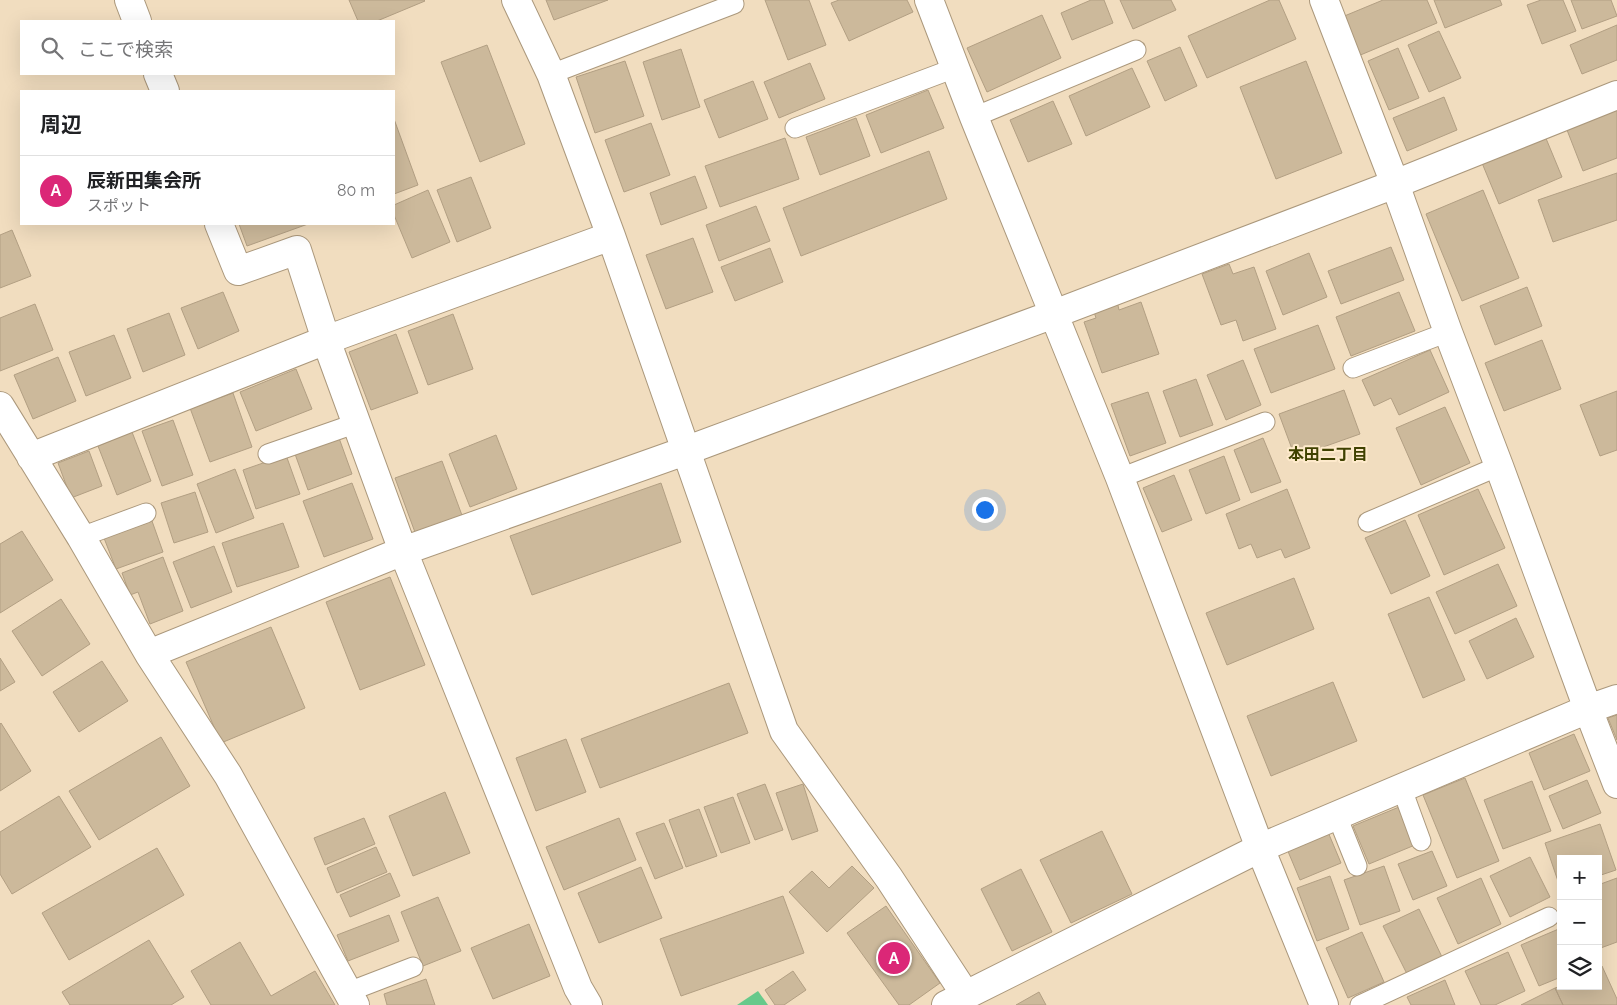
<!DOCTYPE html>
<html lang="ja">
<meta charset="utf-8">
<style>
body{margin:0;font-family:Raleway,"Noto Sans JP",sans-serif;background:#f2f2f2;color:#202124}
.controls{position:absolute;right:15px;bottom:15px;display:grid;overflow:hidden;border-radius:0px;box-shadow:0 5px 20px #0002}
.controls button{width:45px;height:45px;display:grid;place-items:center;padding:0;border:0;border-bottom:1px solid #e0e0e0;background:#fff;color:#202124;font:25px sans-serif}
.you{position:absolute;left:984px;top:509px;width:18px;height:18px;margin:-12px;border:4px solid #fff;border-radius:50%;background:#1a73e8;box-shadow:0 0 0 8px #1a73e833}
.badge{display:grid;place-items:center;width:32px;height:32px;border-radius:50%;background:#db2777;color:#fff;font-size:16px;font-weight:700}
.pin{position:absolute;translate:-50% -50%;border:2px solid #fff;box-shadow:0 1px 5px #0006}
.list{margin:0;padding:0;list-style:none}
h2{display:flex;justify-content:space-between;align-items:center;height:65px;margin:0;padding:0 20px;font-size:21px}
h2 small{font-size:16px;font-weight:400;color:#757577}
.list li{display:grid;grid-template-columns:32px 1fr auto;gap:15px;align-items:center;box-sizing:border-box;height:70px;padding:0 20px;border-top:1px solid #e0e0e0}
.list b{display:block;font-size:19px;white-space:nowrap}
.list p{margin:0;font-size:16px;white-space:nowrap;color:#757577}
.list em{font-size:16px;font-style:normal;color:#757577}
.icon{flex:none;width:28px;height:28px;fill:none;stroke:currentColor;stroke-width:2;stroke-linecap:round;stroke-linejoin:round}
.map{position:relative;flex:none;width:1617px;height:1005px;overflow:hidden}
.search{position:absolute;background:#fff;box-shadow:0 5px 20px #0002;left:20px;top:20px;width:375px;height:55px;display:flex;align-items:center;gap:12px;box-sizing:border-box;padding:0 18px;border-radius:0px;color:#757577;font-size:19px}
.panel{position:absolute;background:#fff;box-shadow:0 5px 20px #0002;left:20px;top:90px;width:375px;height:135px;border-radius:0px}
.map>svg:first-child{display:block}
.forest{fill:#67c98b}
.building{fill:#ccb99b;stroke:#b29f83}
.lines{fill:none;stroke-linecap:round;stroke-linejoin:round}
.lane-casing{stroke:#ab987c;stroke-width:21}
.street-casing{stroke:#ab987c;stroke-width:30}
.lane{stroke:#fff;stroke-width:19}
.street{stroke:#fff;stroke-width:28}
.labels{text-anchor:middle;stroke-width:4;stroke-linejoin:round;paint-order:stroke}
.neighbourhood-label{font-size:16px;font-weight:bold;fill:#3f4100;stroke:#feeacc}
</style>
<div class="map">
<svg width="1617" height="1005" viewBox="0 0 1617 1005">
<rect width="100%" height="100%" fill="#f1ddbf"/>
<!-- forest -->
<path class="forest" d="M758,991L768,1005H737Z"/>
<!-- building -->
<path class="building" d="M349,0H424L425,1L377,21H358Z
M546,0H608L554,20Z
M765,0H809L826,45L788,60Z
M839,0H907L913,12L849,41L831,3Z
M1091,0H1104L1113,23L1072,40L1061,13Z
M1120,0H1171L1176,10L1133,29Z
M1270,0H1279L1296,39L1207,78L1188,36Z
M1383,0H1427L1437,23L1358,56L1342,17Z
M1434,0H1500L1502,5L1445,28Z
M1541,0H1563L1576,31L1542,44L1527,5Z
M1571,0H1611L1617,16L1582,29Z
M1042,15L1061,58L987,92L967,48Z
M1617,25V60L1582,74L1570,45Z
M1439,31L1461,78L1429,92L1408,45Z
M487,45L525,144L480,162L441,62Z
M1180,47L1197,86L1165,101L1147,61Z
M1398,48L1419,98L1389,110L1368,61Z
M681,49L700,107L662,120L643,62Z
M625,61L644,116L595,133L576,77Z
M1306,61L1342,153L1276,179L1240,87Z
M810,63L825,99L779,118L764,82Z
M1132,68L1150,107L1086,136L1069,96Z
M753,81L768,119L719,138L704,100Z
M928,90L944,128L881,153L866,115Z
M1444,97L1457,130L1407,151L1393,118Z
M1053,101L1072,144L1028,162L1010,120Z
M1617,110V158L1583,171L1567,130Z
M856,118L870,156L820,175L806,137Z
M394,119L418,185L394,194Z
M651,123L670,175L624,192L605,140Z
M1545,136L1562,177L1499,204L1482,163Z
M785,138L799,179L720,207L705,166Z
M929,151L947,199L801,256L783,208Z
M1617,173V220L1553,242L1538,200Z
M695,176L707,208L661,225L650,193Z
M471,177L491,228L457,242L437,190Z
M428,190L450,242L412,258L394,215V205Z
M1483,190L1519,278L1462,301L1426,214Z
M756,206L770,241L719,261L706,225Z
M239,224H308L247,246Z
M12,230L31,276L0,288V235Z
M693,238L713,292L666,309L646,255Z
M1391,247L1404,280L1341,304L1328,271Z
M770,248L783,282L735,301L721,267Z
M1309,253L1327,297L1283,315L1266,271Z
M1229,264L1233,274L1254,267L1276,329L1243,341L1236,320L1221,325L1202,274Z
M1527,287L1542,326L1495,345L1480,306Z
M223,292L239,331L198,349L181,308Z
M1399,292L1415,331L1351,356L1336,317Z
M1117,301L1119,310L1141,302L1159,354L1102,373L1084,322L1096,318L1093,309Z
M35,304L53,350L0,371V318Z
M169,313L185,355L143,372L127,329Z
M453,314L473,369L428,385L408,331Z
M1318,325L1335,369L1271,393L1254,349Z
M396,334L418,393L371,410L349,352Z
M114,335L131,378L86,396L69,352Z
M1542,340L1561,389L1504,411L1485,363Z
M1430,350L1449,392L1399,415L1391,398L1374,406L1362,380Z
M58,357L76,401L33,419L14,375Z
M1243,360L1261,405L1226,420L1207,375Z
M296,369L312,409L256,431L240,392Z
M1196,379L1213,425L1180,437L1163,391Z
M1344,390L1360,434L1295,457L1279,414Z
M1617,391V450L1600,456L1580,405Z
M1148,392L1166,443L1130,456L1111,404Z
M233,393L252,447L210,462L190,408Z
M1445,407L1470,463L1421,485L1396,428Z
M173,420L193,475L162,486L142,431Z
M132,432L151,481L117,495L98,446Z
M496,435L517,489L470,507L449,454Z
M339,438L352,474L308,490L295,454Z
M1263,438L1281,482L1251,493L1234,450Z
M89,451L102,486L71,498L58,463Z
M286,455L300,494L256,509L243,470Z
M1224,456L1240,500L1206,514L1189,470Z
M442,461L463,518L416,535L395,478Z
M235,469L254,518L216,533L197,484Z
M1174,475L1192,520L1162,532L1143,488Z
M352,483L373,539L324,557L303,501Z
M661,483L681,542L532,595L510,536Z
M1287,489L1310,548L1285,558L1281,549L1257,558L1251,544L1239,549L1226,514Z
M1478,489L1505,548L1444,575L1418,515Z
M195,492L208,532L174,543L161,503Z
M1405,520L1430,576L1391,594L1365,538Z
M152,521L163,552L116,569L104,538Z
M283,523L299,567L237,587L222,543Z
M22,531L53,580L0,613V544Z
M214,546L232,592L191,608L173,562Z
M163,557L183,611L150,624L138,592L130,595L122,573Z
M1498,564L1517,606L1455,634L1436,592Z
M390,577L425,665L360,690L326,602Z
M1294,578L1314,629L1227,665L1206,613Z
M1429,597L1465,680L1423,698L1388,614Z
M61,599L90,644L42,676L12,631Z
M1516,618L1534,657L1487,679L1469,641Z
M271,627L305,708L221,743L186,662Z
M0,658L15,682L0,691Z
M102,661L128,701L79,732L53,692Z
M1333,682L1357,741L1271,776L1247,716Z
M729,683L748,733L600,788L581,739Z
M1617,715V740L1608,718Z
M1,723L31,771L0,791V724Z
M1574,734L1590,771L1544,790L1529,753Z
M161,737L190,786L99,840L69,791Z
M566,739L586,792L536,811L516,758Z
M1465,778L1499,861L1457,878L1423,795Z
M1587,780L1601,813L1563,829L1549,796Z
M1532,781L1551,831L1503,849L1484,800Z
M765,784L783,830L755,840L737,794Z
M803,784L818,831L792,840L776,793Z
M445,792L470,853L413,876L389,816Z
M59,796L91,847L12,894L0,874V832Z
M733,797L750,843L721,853L704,807Z
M1399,807L1415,845L1369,864L1353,826Z
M699,809L717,856L686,867L669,820Z
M364,818L375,844L325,865L314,838Z
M619,818L636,860L564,890L546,847Z
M664,823L683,868L655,879L636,833Z
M1600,824L1616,870L1598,876V859H1561V890L1545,843Z
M1102,831L1132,894L1071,923L1040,860Z
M1328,832L1341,863L1300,880L1287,849Z
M376,847L387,872L337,893L327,868Z
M157,848L184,895L69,960L42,913Z
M1432,851L1447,886L1413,900L1398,864Z
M1530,857L1550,897L1510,917L1490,876Z
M852,866L874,888L827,932L789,892L812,871L829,888Z
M1384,866L1400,911L1360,925L1344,880Z
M641,867L662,918L599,943L578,893Z
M1021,869L1052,932L1012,951L981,889Z
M390,873L400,896L350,917L340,895Z
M1330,876L1349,929L1317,941L1297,888Z
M1481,878L1501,924L1458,944L1437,898Z
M1617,878V942L1598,949V885Z
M783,896L804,953L681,996L660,939Z
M438,897L461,951L423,966L401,912Z
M886,906L940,983L909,1005H899L847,933Z
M1419,909L1442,957L1407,974L1383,926Z
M389,915L399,941L348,961L337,935Z
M529,924L550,976L493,999L471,948Z
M1561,928V977L1539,986L1521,945Z
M1362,932L1384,982L1348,998L1326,948Z
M149,940L184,997L171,1005H70L62,992Z
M240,942L271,996L315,971L335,1005H211L191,971Z
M1508,952L1525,991L1495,1005H1481L1465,971Z
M1602,966L1617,999V1005H1563L1555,988L1561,986H1598V968Z
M793,971L806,990L784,1005H775L765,990Z
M426,979L435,1005H387L384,994Z
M1445,980L1455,1005H1411L1407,997Z
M1555,988L1563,1005H1521Z
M1039,992L1046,1005H1016Z"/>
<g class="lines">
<!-- lane casing -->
<g class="lane-casing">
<path id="lane" d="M551,74L734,4
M974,117L1136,50
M795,128L955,68
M1353,368L1448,332
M268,454L357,423
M1120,478L1265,422
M1368,522L1499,466
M81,537L146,513
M1402,789L1421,841
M1337,816L1357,866
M348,992L413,967
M1360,1005L1549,917"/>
</g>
<!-- street casing -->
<g class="street-casing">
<path id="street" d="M129,0L137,21
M516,0L551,74L611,236L784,731L889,878L965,994
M929,0L974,117L1120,478L1260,848L1324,1005
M1324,0L1395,184L1448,332L1499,466L1588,709L1617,784
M158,74L165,91
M219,224L238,271L297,250L326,340L403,551L578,988L588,1005
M0,406L81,537L149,654L228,775L355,1005
M31,457L326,340L611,236
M149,654L403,551L685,451L1054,314L1395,184L1617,95
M946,1005L1260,848L1588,709L1617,699"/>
</g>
<!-- lane -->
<use href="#lane" class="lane"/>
<!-- street -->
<use href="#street" class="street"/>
</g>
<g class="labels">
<!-- neighbourhood labels -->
<g class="neighbourhood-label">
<text x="1328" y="460">本田二丁目</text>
</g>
</g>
</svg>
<div class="controls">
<button>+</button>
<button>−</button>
<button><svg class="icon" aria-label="layers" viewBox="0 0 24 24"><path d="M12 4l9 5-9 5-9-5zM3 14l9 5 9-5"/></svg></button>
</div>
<div class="you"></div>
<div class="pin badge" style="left:894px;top:958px">A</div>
<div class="search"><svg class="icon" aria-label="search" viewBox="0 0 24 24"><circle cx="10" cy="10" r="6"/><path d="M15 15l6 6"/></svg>ここで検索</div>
<section class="panel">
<h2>周辺<small></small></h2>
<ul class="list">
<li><span class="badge">A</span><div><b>辰新田集会所</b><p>スポット</p></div><em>80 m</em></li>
</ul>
</section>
</div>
